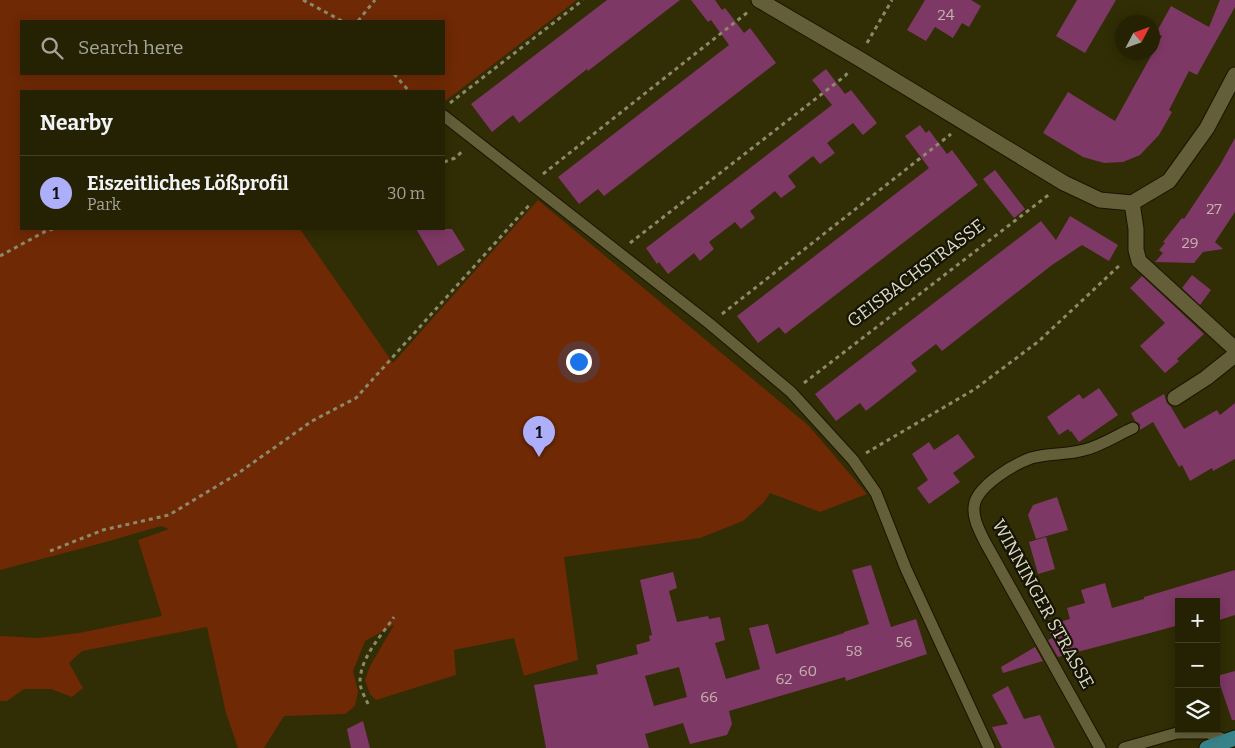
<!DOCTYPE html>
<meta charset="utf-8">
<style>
body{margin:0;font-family:Bitter,serif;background:#2d2a0d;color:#f1f3f6}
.controls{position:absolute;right:15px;bottom:15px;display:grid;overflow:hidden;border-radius:0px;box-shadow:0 2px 12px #0003}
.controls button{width:45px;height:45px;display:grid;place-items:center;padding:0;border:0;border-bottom:1px solid #423f25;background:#252203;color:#f1f3f6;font:25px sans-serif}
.compass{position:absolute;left:1115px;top:15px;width:45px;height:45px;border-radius:50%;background:#252203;box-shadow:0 2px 12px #0003;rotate:49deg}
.you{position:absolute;left:578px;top:361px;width:18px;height:18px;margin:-12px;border:4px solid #fff;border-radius:50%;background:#1a73e8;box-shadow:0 0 0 8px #1a73e833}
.badge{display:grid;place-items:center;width:32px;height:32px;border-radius:50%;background:#adaffb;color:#111;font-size:16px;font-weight:700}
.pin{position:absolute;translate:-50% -41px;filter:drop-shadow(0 1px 2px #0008)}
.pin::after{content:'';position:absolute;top:26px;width:18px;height:15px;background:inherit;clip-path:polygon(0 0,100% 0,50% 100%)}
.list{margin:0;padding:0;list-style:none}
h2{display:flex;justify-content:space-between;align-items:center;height:65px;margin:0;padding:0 20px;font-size:21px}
h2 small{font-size:16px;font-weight:400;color:#a3a49a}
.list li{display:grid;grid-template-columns:32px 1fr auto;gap:15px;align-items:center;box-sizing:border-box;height:75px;padding:0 20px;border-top:1px solid #423f25}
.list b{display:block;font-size:19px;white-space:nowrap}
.list p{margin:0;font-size:16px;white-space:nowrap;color:#a3a49a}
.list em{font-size:16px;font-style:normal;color:#a3a49a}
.icon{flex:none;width:28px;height:28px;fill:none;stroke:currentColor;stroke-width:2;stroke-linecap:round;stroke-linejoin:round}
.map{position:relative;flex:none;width:1235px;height:748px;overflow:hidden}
.search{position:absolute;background:#252203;box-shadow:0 2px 12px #0003;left:20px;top:20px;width:425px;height:55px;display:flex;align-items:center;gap:12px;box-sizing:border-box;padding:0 18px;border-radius:0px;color:#a3a49a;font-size:19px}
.panel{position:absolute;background:#252203;box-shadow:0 2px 12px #0003;left:20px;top:90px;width:425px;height:140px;border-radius:0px}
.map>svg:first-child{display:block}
.green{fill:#6f2905;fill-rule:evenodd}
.building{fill:#7e3865;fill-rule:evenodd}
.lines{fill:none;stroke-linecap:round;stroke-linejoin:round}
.lane-casing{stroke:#181500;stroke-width:13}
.street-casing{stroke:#181500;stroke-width:17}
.primary-casing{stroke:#181500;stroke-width:17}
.path{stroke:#8d8a6c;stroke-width:3;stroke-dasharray:4 4;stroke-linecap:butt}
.lane{stroke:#645f39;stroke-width:11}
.street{stroke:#645f39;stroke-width:15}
.primary{stroke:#388389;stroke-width:15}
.labels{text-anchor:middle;stroke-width:4.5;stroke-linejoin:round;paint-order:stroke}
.number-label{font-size:15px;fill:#c5b2ae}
.street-label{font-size:18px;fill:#dddbc6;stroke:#161505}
</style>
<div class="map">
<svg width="1235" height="748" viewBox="0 0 1235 748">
<rect width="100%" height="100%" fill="#312d04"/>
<!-- green -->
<path class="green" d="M0,0H577L444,102V91H21V229H300L393,363L538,200L809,426L867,494L820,512L770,493L764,502L743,521L700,538L564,557L578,660L524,676L514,638L454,650L456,675L376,700L370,694L365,680L370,666L394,625L365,641L353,671L358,691L355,706L345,714L284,716L264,748H238L226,713L207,627L82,651L69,663L83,688L72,697L51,689H24L7,701H0V636L39,638L79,633L162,616L138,540L169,529L161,526L106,542L0,570ZM21,21H444V74H21Z"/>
<!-- building -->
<path class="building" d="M607,0H680L588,71L587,69L519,123L513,115L492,132L471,104Z
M691,0H715L722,10L725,8L744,33L750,28L776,63L604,196L598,189L579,204L558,177L729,45L711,20L708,22Z
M925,0H971L981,6L969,27L962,23L953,38L935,27L926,41L907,30Z
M1077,0H1116L1085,53L1056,36Z
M1220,0H1235V7L1197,75L1189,71L1169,110L1172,112L1159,135L1140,155L1123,162L1104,163L1083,157L1043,133L1068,92L1115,121L1162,36L1156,33L1171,6L1209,27Z
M826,69L845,94L851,90L877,123L863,135L853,123L827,143L835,153L820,164L813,156L788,176L796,187L781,198L775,191L750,211L755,218L741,229L735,222L709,242L714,249L700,261L694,253L668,274L659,262L657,264L646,248L832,105L812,80Z
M920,125L926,133L929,130L947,154L952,150L978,185L785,334L779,327L758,343L737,316L929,168L905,136Z
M1235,138V212L1215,242L1223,249L1203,252L1194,263L1155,262L1163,253L1159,250L1165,243L1163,242L1182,218L1184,219L1220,165Z
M995,170L1025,209L1014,218L983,179Z
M1070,216L1118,245L1109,261L1082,245L1052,265L942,351L936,344L911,363L917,371L866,411L860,403L836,421L815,394L1041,221L1056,240Z
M416,229H452L465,250L438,266Z
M1192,275L1211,290L1200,305L1182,288Z
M1142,276L1204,334L1177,359L1179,361L1165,373L1140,346L1165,323L1130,288Z
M1099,388L1118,415L1079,442L1071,431L1070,432L1068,429L1059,435L1047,417L1079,394L1083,399Z
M1164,394L1167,403L1171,407L1184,429L1217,410L1220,415L1235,403V459L1213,471L1212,468L1190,481L1182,465L1179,467L1153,422L1140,430V424L1135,421L1131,413Z
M958,434L975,457L953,473L960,482L929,504L917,488L928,480L912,454L929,442L934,450Z
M1057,497L1068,530L1036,539L1028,515L1033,505Z
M1046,537L1055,569L1038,574L1029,542Z
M871,565L891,627L916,619L927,654L846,681L845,677L729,711L732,724L727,735L690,744L683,723L645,734L649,748H546L534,685L598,674L596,665L638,654L636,645L650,641L649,636L652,635L640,580L673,572L677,588L669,591L677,622L708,616L709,619L720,617L725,640L715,643L726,679L760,669L749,628L768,624L776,654L844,633V632L869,624L852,570ZM679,667L687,697L654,706L645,676Z
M1235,570V615L1216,621V602H1179V625L1150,633L1058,657L1048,640L1052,638L1048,625L1070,619L1067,608L1085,603L1081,590L1105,583L1112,608L1144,599V597Z
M1035,647L1043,661L1003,673L1001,667Z
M1235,671V720H1232L1217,676Z
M1008,686L1024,719L1040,715L1055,748H1002L992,727L1008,724L992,695Z
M363,721L370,748H351L347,729Z"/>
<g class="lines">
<!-- lane casing -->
<g class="lane-casing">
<path id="lane" d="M444,116L710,324L791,392L853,460L876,493L906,569L989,748
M1100,748L985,542C979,530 971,516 975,502C981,484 1014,464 1031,458C1048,453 1067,455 1084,450C1101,446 1117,435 1133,428
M1124,748L1177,733H1208L1228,741"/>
</g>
<!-- street casing -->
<g class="street-casing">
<path id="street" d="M759,0L858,58L1064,183L1100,200L1132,203L1169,181L1207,128L1235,75
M1132,203L1136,229V250L1139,261L1235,349
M1175,398L1206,378L1235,355"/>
</g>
<!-- primary casing -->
<g class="primary-casing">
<path id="primary" d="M1207,748L1235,738"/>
</g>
<!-- path -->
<path class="path" d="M303,0L342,21
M358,21L375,0
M867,43L892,0
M394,74L409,91
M450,103L583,0
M444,162L455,158L464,150
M543,174L748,12
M630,243L845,76L849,71
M0,256L46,231L53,229
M722,314L951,134
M804,383L1051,193
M866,453L975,389L1039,341L1121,264
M50,551L103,530L169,515L237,474L312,421L356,398L531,203
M368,704C365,697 360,689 360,682C360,658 381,636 394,617"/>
<!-- lane -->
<use href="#lane" class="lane"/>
<!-- street -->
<use href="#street" class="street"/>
<!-- primary -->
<use href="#primary" class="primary"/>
</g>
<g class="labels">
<!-- number labels -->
<g class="number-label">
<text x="946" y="20">24</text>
<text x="1214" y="214">27</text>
<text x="1190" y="248">29</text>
<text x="904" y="647">56</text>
<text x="854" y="656">58</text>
<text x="808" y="676">60</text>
<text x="784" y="684">62</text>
<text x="709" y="702">66</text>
</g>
<!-- street labels -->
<g class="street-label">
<text transform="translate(916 273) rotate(-37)" y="6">GEISBACHSTRASSE</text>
<text transform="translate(1043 604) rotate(61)" y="6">WINNINGER STRASSE</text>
</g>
</g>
</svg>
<div class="controls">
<button>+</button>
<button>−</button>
<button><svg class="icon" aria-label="layers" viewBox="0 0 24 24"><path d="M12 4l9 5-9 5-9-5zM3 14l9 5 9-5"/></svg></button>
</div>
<svg class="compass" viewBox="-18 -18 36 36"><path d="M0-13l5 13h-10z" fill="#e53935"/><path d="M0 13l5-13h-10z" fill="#a3a49a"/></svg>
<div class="you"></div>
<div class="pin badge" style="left:539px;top:457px">1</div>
<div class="search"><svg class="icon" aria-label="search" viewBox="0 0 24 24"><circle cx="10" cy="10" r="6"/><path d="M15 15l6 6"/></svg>Search here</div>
<section class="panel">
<h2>Nearby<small></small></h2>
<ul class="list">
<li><span class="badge">1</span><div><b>Eiszeitliches Lößprofil</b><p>Park</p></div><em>30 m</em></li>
</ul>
</section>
</div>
